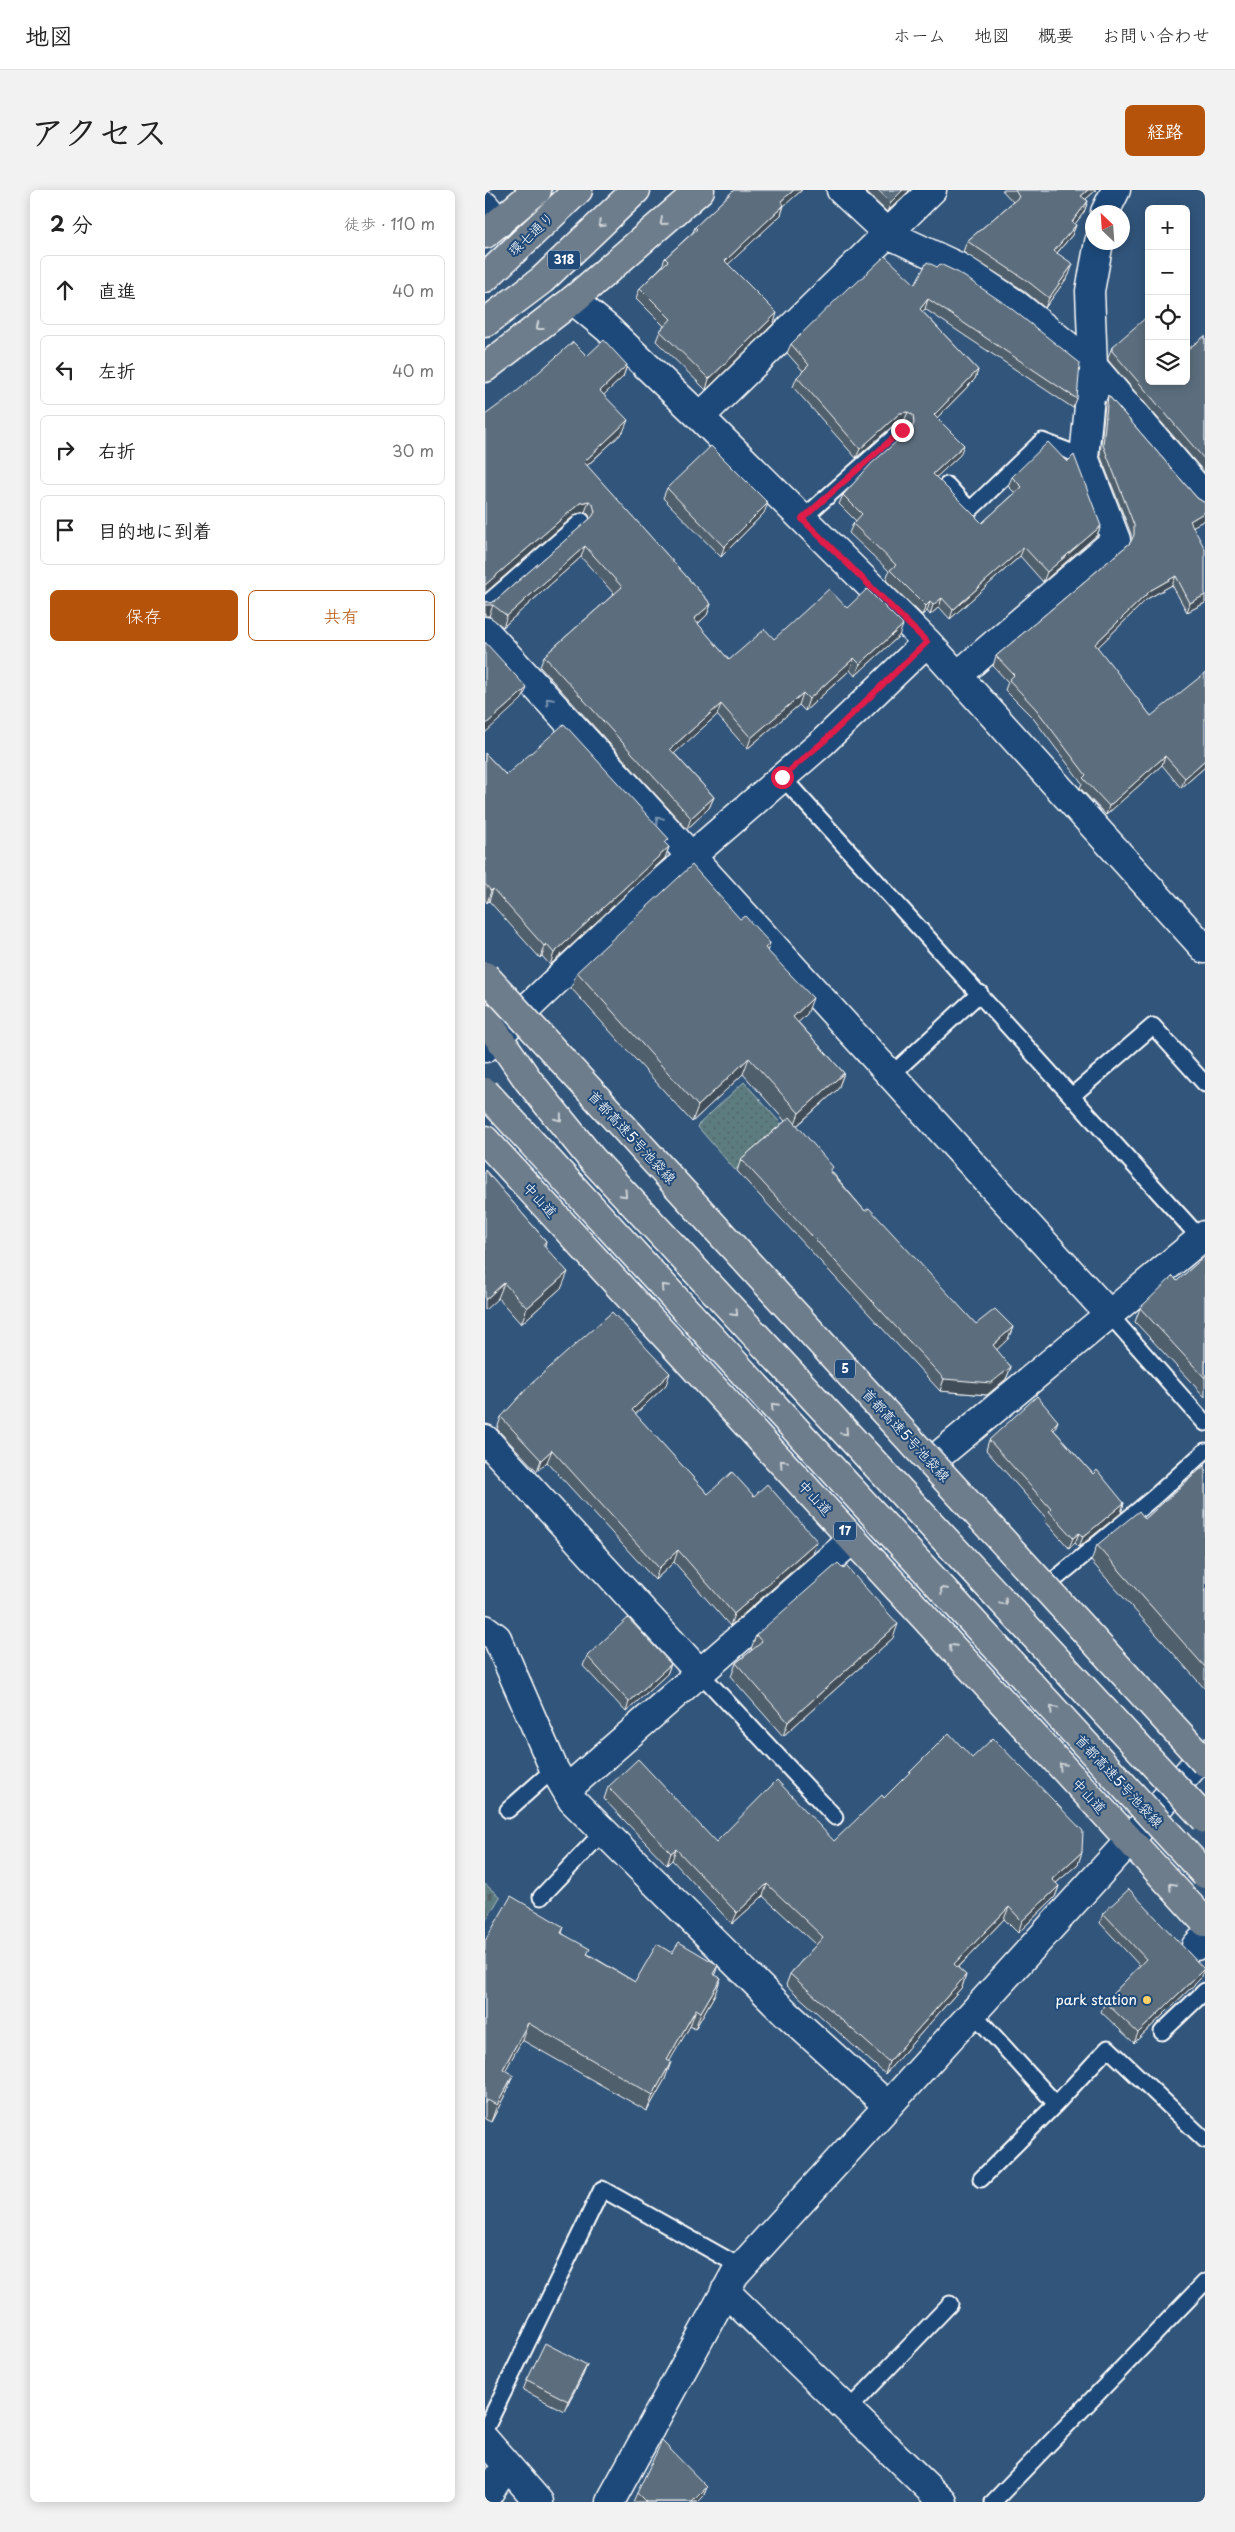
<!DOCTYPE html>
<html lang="ja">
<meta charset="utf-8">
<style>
body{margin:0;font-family:"Playpen Sans","Klee One",sans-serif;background:#f2f2f2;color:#222}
.controls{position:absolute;right:15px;top:15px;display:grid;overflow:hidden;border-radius:8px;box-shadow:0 2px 12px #0003}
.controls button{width:45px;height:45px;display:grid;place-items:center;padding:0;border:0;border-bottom:1px solid #e0e0e0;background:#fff;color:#222;font:25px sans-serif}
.compass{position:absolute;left:600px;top:15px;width:45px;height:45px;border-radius:50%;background:#fff;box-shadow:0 2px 12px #0003;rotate:335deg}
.stop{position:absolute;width:15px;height:15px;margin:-11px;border:4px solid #e11d48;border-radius:50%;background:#fff}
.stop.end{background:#e11d48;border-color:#fff;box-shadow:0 1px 5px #0008}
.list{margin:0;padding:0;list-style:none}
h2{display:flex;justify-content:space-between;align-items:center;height:65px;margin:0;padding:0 20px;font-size:21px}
h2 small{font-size:16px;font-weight:400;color:#767676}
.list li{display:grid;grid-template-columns:32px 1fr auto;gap:15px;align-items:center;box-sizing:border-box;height:70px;margin:0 10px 10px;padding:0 10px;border:1px solid #e0e0e0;border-radius:8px}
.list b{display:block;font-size:19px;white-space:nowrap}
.list em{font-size:16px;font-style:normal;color:#767676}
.actions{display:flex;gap:10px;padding:15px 20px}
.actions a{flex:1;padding:11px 0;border:1px solid #b45309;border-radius:8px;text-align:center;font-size:18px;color:#b45309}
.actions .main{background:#b45309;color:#fff}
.icon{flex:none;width:28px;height:28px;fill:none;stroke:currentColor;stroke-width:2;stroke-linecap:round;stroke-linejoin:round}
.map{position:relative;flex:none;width:720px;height:2312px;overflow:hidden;border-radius:8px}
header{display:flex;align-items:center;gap:30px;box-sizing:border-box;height:70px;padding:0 25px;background:#fff;border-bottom:1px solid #e0e0e0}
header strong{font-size:24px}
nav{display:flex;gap:28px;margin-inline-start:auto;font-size:18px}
.intro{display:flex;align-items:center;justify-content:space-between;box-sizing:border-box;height:120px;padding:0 30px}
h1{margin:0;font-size:35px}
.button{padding:12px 22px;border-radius:8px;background:#b45309;color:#fff;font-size:18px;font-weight:700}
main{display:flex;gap:30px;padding:0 30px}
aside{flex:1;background:#fff;border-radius:8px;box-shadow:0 2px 12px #0003}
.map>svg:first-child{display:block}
.green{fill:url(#green-dots);stroke:#adbec0}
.cemetery{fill:url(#cemetery-stones);stroke:#adbec0}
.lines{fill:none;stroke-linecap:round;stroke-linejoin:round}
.lane-casing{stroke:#fff;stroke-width:19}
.street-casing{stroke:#fff;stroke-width:31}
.primary-casing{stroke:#fff;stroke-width:31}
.highway-casing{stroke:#fff;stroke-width:31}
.lane{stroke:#1f4a7a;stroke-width:15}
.street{stroke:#1f4a7a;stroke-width:28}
.primary{stroke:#6d7d8c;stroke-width:28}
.highway{stroke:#6d7d8c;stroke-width:28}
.highway-bridge-casing{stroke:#fff;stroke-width:31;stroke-linecap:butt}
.highway-bridge{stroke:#6d7d8c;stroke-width:28}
.wall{fill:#4f5f6c;stroke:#fff}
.shaded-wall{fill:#404d58;stroke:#fff}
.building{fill:#5c6e7e;stroke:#fff}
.oneway{stroke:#ccd2d7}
.oneway2{stroke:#7992af}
.route{stroke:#e11d48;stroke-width:6}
.poi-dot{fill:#ffd166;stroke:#1f4a7a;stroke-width:2}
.labels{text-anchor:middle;stroke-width:4;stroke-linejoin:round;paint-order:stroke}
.shield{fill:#1f4a7a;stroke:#bcc9d7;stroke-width:1}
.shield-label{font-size:12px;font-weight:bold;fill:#fff}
.street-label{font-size:14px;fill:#fff;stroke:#1f4a7a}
.poi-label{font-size:14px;fill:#fff;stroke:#1f4a7a;text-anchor:end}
</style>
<header>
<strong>地図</strong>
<nav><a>ホーム</a><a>地図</a><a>概要</a><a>お問い合わせ</a></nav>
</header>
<div class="intro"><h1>アクセス</h1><a class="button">経路</a></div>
<main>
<aside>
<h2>2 分<small>徒歩 · 110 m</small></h2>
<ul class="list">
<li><svg class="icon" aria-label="ahead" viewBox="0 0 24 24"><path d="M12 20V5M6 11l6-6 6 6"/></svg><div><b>直進</b></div><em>40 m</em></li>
<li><svg class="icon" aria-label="left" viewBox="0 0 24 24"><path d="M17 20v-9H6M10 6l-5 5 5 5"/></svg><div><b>左折</b></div><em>40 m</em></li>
<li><svg class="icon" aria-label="right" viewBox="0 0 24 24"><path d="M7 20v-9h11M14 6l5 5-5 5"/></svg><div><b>右折</b></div><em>30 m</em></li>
<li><svg class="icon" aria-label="arrive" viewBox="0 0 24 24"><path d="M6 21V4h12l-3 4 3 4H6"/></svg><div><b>目的地に到着</b></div></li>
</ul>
<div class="actions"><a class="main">保存</a><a>共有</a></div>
</aside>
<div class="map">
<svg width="720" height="2312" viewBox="0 0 720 2312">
<defs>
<pattern id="green-dots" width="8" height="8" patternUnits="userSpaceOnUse" patternTransform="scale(1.25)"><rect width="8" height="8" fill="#5b7c80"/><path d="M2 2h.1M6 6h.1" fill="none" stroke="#546466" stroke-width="1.8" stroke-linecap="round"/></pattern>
<pattern id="cemetery-stones" width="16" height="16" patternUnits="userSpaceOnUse" patternTransform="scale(1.25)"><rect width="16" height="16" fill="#5b7c80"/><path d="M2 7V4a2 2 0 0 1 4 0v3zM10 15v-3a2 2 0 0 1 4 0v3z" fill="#546466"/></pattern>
</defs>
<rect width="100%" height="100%" fill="#31557b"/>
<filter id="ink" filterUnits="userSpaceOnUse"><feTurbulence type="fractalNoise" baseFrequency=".02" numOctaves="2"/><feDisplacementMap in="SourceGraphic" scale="10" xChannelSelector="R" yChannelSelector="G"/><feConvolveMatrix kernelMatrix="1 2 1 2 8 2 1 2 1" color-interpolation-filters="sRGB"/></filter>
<g filter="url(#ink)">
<!-- green -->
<path class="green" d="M259,892L299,937L250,980L212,936Z"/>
<!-- cemetery -->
<path class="cemetery" d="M0,1694L15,1707L0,1732Z"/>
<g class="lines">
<!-- lane casing -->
<g class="lane-casing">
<path id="lane" d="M462,295L485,320L557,251L599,267
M317,329L417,240
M0,415L97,331
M297,587L716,1049
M405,886L495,803
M588,905L668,836L720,894
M624,1124L720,1233
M569,1390L668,1308L720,1261
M215,1483L350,1627
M23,1620L69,1579
M56,1707L119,1641
M488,1823L571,1914
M677,1842L720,1801
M496,1989L571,1914L623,1858L720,1950
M363,2220L465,2114
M0,2240L117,1999L256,2077
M508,2312L720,2092"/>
</g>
<!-- street casing -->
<g class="street-casing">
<path id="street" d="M356,0L403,44L478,79L529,113L608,176L720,307
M0,16L14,33
M620,22L631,0
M88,110L122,138L215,227L442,452L720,759
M215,227L447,0
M0,441C209,668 415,898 624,1124
M472,486L631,350L599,267L608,176L605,101L614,52
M0,858L165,702L338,552L442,452
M0,1249L215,1483
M452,1267L720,1045
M0,1439L12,1448L69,1579L87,1610L302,1824L402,1915
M82,1599L368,1349
M711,1756L720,1747
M240,2101L458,2312
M0,2250L54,2312
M0,2309L21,2276
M125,2312L250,2084L645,1650L720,1563"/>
</g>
<!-- primary casing -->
<g class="primary-casing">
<path id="primary" d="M0,44L52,0
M0,88L93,0
M0,133L57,90L151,0
M0,178L88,110L215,0"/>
</g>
<!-- highway casing -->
<g class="highway-casing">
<path id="highway" d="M0,828L43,890L106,968L650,1554
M0,950L720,1732"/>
</g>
<!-- lane -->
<use href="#lane" class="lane"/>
<!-- street -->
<use href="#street" class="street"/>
<!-- primary -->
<use href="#primary" class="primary"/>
<!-- highway -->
<use href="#highway" class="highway"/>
<!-- highway-bridge casing -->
<g class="highway-bridge-casing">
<path id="highway-bridge" d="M0,786L720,1572
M0,902L720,1684
M650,1554L720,1629"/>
</g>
<!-- highway-bridge -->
<use href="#highway-bridge" class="highway-bridge"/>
</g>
<!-- wall -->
<path class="wall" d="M249,0H317L299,15L296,25L243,74L289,133L221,200L171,151L175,141L179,136L151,108L155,98L177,76L180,68L208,42L210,37Z
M379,0H425L402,22Z
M517,0H611L601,9L603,11L599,22L590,34L591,35L587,45L572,63L584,85L560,118L538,100L478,62L482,51L528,12Z
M430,94L592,209L588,218L440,119L437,121L493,180L490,189L452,228L475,265L451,287L497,333L530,303L523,296L527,287L616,336L612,345L558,392L535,366L465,429L454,417L445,425L442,421L437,425L401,390L404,381L364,343L368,334L371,331L354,314L358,305L425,239L424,234L419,231L411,233L371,268L308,197L312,187L318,181L302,163L306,154L367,97Z
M720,146V283L623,170V167L627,157L703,159Z
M102,166L142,175L138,187L118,205L138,242L102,276L226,414L222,425L213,434L244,470L289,449L362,418L414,446L370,486L365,480L320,521L314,515L262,559L232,525L189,563L229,607L224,618L202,639L55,477L59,466L129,404L96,367L18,437L4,426L5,413L10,411L105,329L104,325L100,322L91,324Z
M623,205L712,308L720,313V330L708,336L720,413L702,422L687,395L662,409L612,458L666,526L720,577L696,598L677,575L621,625L595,598L597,593L548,528L520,500L523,492L508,476L511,466L645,353L646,351V344L615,265L620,214Z
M182,298L279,323L236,367L178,308Z
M0,563L21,585L182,655L184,657L180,668L65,775L57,766L55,768L4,711L2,713L0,710Z
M255,729L285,753L282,761L322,824L313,832L359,883L353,899L312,936L347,982L380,1021L491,1134L528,1137L523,1149L511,1160L526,1177L521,1189L502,1205L455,1201L252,981L256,969L300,931L258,884L207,932L86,798L92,782Z
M0,980L61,1051L60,1056L77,1097L36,1134L13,1108Z
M720,1066V1207L650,1132L655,1118L692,1091Z
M181,1195L150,1224L223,1304L269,1306L332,1351L328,1363L245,1436L189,1372L170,1390L62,1272L52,1281L12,1239L16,1227Z
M569,1240L608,1284L639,1313L636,1323L594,1357L590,1353L584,1358L560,1331L561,1328L501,1260L504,1250Z
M720,1275V1499L606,1371L612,1355L660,1329Z
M271,1445L408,1448L298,1546L246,1487L251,1473L267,1460L266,1459Z
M102,1466L186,1474L182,1484L141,1522L98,1476Z
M487,1568L597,1662L593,1674L571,1693L574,1696L570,1707L533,1743L519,1729L473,1778L481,1785L477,1797L400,1884L301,1795L305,1784L331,1755L278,1706L247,1734L187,1670L182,1675L119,1609L123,1597L231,1652L349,1651L399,1608Z
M618,1723L715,1789L649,1853L616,1822L620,1812L655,1776L615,1733Z
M79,1737L77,1743L103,1764L150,1792L187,1763L233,1775L230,1784V1804L210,1839L205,1836L184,1871L180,1889L162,1921L37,1850L20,1880L22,1901L6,1932L0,1929V1751Z
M102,2175L98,2185L79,2221L38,2200L42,2190Z
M222,2297L218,2307L213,2312H148L152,2303Z"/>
<!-- shaded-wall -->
<path class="shaded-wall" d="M309,0H317L292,22L296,11Z
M418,0H425L402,22L406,12Z
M603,0H611L593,16L596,6Z
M603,11L599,22L584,42L587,32Z
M299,15L296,25L236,81L240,71Z
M591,35L587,45L565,71L569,61Z
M588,74L584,85L560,118L564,108Z
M443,109L440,119L431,128L435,119Z
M292,123L289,133L221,200L224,189Z
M142,175L138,187L110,213L115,201Z
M493,180L490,189L446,234L449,225Z
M423,222L419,231L411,233L371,268L375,259L415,223Z
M143,230L138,242L94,283L99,272Z
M479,255L475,265L445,293L448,284Z
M104,311L100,322L91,324L0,403V395L95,313Z
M283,313L279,323L236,367L239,357Z
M720,322V330L701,340L705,331Z
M616,336L612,345L558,392L562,382Z
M100,356L96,367L18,437L22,426Z
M539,357L535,366L465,429L468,420Z
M691,386L687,395L662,409L606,464L610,454L666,400Z
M720,405V413L702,422L705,413Z
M457,408L454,417L445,425L448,415Z
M445,412L442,421L437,425L441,416Z
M1,414L8,415L4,426H0V415Z
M226,414L222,425L205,441L209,429Z
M418,435L414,446L370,486L375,474Z
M369,468L365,480L320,521L324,509Z
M42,498L37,509L0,543V535Z
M318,503L314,515L262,559L266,548Z
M236,514L232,525L181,571L185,559Z
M680,566L677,575L621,625L624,616Z
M720,570V577L696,598L700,588Z
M229,607L224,618L202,639L206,628Z
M184,657L180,668L65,775L69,763Z
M8,699L4,711L2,713L6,701Z
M285,753L279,770L280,758Z
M61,754L57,766L55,768L59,756Z
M328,808L322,824L302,843L308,827Z
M264,868L258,884L207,932L213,916Z
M359,883L353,899L308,939L314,923Z
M83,1082L77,1097L36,1134L42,1118Z
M19,1093L13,1108L0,1120V1110Z
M528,1137L523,1149L504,1167L508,1155Z
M526,1177L521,1189L502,1205L455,1201L459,1189Z
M185,1183L181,1195L142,1232L147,1220Z
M573,1231L569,1241L567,1238Z
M67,1260L62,1272L52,1281L56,1270Z
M639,1313L636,1323L594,1357L598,1347Z
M594,1343L590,1353L584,1358L588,1348Z
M332,1351L328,1363L245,1436L249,1424Z
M193,1360L189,1372L170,1390L174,1378Z
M413,1434L408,1448L298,1546L303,1532Z
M186,1474L182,1484L141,1522L144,1512Z
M191,1659L187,1670L182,1675L186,1663Z
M597,1662L593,1674L563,1700L567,1689Z
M282,1694L278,1706L247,1734L252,1723Z
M574,1696L570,1707L533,1743L537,1731Z
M524,1717L519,1729L465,1786L469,1774Z
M719,1779L715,1789L649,1853L653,1843Z
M481,1785L477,1797L400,1884L404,1872Z
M236,1788L230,1804L210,1839L216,1822Z
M211,1819L205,1836L176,1886L182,1870Z
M43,1833L37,1850L12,1896L18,1879Z
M186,1872L180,1889L162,1921L168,1905Z
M28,1885L22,1901L6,1932L12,1915Z
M102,2175L98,2185L79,2221L83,2211Z
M222,2297L218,2307L213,2312H207Z"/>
<!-- building -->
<path class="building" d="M249,0H309L296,11L299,15L240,71L292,123L224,189L175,141L186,129L155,98L183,71L180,68L212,39L210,37Z
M393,0H418L406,12Z
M530,0H603L596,6L603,11L587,32L591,35L569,61L588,74L564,108L541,90L482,51L534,7Z
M400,66L430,94L442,72L452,77L455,74L474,83L523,116L595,173L592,209L443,109L435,119L493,180L449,225L479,255L448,284L497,333L537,297L527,287L563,252L582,272L589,265L616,336L562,382L539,357L468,420L457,408L448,415L445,412L441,416L405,380L411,375L368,334L377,324L358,305L387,273L427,238L429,233L428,225L423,222L415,223L375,259L312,187L324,175L306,154L365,96L367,97Z
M664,125V191H701V157L703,159L720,146V270L627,161V157Z
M119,150L142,175L115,201L143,230L99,272L226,414L209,429L244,470L280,439L289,449L344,399L362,418L382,399L418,435L375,474L369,468L324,509L318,503L266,548L236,514L185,559L229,607L206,628L59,466L137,397L100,356L22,426L8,415H0V411L5,413L10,411L107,327L110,322L108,314L104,311L95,313L0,395V225L30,203L88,152L102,166Z
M623,205L712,308L720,313V322L705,331L720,359V405L705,413L691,386L666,400L610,454L666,526L720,483V570L700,588L680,566L624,616L598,588L601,585L551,519L524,490L529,485L511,466L645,353L649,345V335L618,255Z
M226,256L283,313L239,357L182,298Z
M0,452L42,498L0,535Z
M79,534L184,649L180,653L184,657L69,763L61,754L59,756L8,699L6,701L0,694V563L21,585Z
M207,675L255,729L260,726L285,753L280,758L328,808L308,827L359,883L314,923L264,868L213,916L92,782Z
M305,927L348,977L345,981L380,1021L384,1018L491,1134L510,1119L528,1137L508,1155L526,1177L506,1193L459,1189L256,969Z
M0,980L61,1051L58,1055L83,1082L42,1118L19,1093L0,1110Z
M720,1066V1188L655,1118L688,1086L692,1091Z
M127,1122L185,1183L147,1220L223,1304L247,1282L269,1306L282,1294L332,1351L249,1424L193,1360L174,1378L67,1260L56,1270L16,1227L46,1194Z
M552,1206L573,1231L567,1238L608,1284L612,1280L639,1313L598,1347L594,1343L588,1348L564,1321L566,1319L504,1250Z
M720,1275V1400L719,1401L720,1402V1477L612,1355L654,1321L660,1329Z
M353,1373L359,1379L361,1376L413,1434L303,1532L251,1473L277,1452L271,1445Z
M143,1428L186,1474L144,1512L102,1466Z
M464,1543L487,1568L508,1548L598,1641L597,1662L567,1689L574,1696L537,1731L524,1717L469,1774L481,1785L404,1872L305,1784L338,1747L282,1694L252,1723L191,1659L186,1663L123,1597L153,1569L231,1652L292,1590L349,1651L397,1605L399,1608Z
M644,1699L719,1779L653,1843L620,1812L661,1769L618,1723Z
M26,1706L79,1737L76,1743L105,1759L102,1764L150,1792L172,1754L187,1763L194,1752L233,1775L228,1784L236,1788L216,1822L211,1819L182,1870L186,1872L168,1905L43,1833L18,1879L28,1885L12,1915L2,1910L0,1913V1751Z
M60,2153L102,2175L83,2211L42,2190Z
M177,2251L222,2297L207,2312H161L152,2303Z"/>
<!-- one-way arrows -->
<defs><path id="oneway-chevron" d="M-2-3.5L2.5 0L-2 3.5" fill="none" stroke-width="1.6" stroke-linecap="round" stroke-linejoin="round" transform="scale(1.25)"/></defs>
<g class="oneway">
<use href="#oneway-chevron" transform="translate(178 32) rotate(139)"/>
<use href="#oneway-chevron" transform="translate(116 34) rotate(136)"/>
<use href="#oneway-chevron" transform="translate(54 137) rotate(142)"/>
<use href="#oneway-chevron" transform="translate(74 928) rotate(51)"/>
<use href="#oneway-chevron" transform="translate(139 1004) rotate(47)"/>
<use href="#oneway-chevron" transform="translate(179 1097) rotate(-133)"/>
<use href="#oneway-chevron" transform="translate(250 1123) rotate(47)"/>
<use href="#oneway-chevron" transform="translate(289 1216) rotate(-133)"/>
<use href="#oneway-chevron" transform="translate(360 1242) rotate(47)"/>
<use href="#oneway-chevron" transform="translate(298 1273) rotate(-133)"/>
<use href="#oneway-chevron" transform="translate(458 1400) rotate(-133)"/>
<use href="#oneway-chevron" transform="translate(519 1412) rotate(47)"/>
<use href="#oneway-chevron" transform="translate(467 1457) rotate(-133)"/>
<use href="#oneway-chevron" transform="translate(568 1519) rotate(-133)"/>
<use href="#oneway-chevron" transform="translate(577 1576) rotate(-133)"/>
<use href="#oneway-chevron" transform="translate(687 1696) rotate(-133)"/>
</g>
<g class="oneway2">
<use href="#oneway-chevron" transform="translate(64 511) rotate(-133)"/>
<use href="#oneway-chevron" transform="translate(174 630) rotate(-133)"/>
</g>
</g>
<g class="lines" filter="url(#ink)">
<!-- route -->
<path class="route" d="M297,587L338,552L442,452L317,329L417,240"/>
</g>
<!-- markers -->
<circle class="poi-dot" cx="662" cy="1810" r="5"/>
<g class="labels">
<!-- shield labels -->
<g class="shield">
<rect x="63" y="60.5" width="32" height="19" rx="4"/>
<rect x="350" y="1169.5" width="20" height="19" rx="4"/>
<rect x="349" y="1331.5" width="22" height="19" rx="4"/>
</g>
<g class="shield-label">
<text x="79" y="74">318</text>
<text x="360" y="1183">5</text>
<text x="360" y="1345">17</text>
</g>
<!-- street labels -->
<g class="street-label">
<text transform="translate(46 44) rotate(-43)" y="5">環七通り</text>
<text transform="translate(147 947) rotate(47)" y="5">首都高速5号池袋線</text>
<text transform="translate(55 1010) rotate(47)" y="5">中山道</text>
<text transform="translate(421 1245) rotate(47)" y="5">首都高速5号池袋線</text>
<text transform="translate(330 1308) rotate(47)" y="5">中山道</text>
<text transform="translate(634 1591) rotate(47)" y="5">首都高速5号池袋線</text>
<text transform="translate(604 1606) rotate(47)" y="5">中山道</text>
</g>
<!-- poi labels -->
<g class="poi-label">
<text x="652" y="1815">park station</text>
</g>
</g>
</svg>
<div class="controls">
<button>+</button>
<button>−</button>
<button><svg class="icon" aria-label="locate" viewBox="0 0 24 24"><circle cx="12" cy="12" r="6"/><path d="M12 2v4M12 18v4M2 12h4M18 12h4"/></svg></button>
<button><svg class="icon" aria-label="layers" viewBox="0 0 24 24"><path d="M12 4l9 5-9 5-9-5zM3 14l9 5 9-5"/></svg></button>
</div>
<svg class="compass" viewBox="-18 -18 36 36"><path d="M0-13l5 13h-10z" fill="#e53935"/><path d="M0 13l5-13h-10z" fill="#767676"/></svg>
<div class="stop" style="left:297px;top:587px"></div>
<div class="stop end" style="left:417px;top:240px"></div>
</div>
</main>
